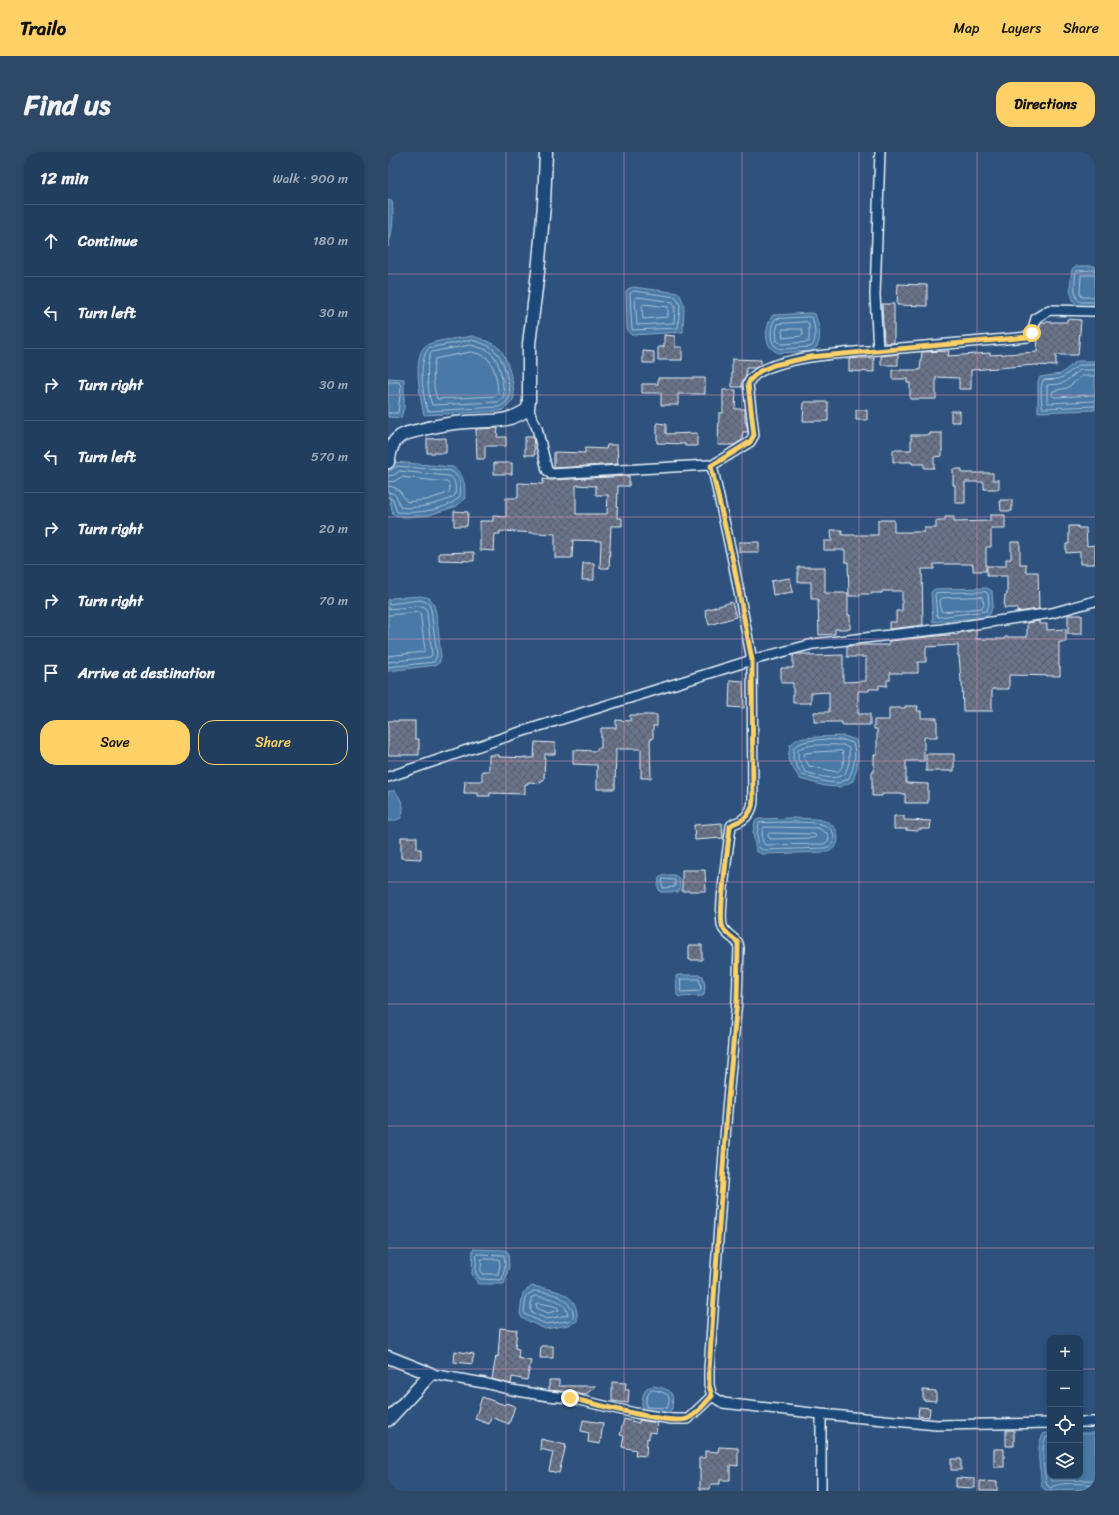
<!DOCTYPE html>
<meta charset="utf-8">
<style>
body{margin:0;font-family:Sriracha,sans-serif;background:#2e4967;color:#f1f3f6}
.controls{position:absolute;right:12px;bottom:12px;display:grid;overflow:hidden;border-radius:8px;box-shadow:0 2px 6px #0003}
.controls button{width:36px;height:36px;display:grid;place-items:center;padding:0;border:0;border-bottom:1px solid #3f5773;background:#223e5e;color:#f1f3f6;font:20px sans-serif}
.stop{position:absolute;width:12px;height:12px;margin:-9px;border:3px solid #ffd166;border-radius:50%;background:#fff}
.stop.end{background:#ffd166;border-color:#fff;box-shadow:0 1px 4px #0008}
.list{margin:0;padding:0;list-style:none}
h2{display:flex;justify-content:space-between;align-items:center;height:52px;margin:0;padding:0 16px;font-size:17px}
h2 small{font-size:13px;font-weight:400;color:#a2aebc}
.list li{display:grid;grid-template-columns:26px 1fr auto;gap:12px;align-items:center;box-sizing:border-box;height:72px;padding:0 16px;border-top:1px solid #3f5773}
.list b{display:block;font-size:15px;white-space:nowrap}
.list em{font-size:13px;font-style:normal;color:#a2aebc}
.actions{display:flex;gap:8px;padding:12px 16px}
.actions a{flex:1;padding:9px 0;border:1px solid #ffd166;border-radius:16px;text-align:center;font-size:14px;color:#ffd166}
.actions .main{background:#ffd166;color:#111}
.icon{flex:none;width:22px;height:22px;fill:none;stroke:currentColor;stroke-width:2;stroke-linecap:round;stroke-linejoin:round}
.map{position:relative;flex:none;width:707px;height:1339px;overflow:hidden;border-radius:16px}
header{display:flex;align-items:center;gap:24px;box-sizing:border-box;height:56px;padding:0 20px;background:#ffd166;color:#111}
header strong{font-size:19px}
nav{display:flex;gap:22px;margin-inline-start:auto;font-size:14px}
.intro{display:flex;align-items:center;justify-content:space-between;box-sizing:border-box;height:96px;padding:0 24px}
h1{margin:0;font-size:28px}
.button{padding:10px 18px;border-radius:16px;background:#ffd166;color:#111;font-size:14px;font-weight:700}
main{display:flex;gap:24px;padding:0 24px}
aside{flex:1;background:#223e5e;border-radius:16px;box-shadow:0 2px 6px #0003}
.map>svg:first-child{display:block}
.water{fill:#4a7aa7;stroke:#89aac7}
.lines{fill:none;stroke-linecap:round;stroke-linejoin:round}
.shore{stroke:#a9c1d8;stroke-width:1}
.building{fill:url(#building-cross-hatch);stroke:#e8f1f8;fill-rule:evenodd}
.minor-casing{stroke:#e8f1f8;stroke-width:12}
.tertiary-casing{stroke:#e8f1f8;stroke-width:15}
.minor{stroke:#1f4a7a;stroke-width:9}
.tertiary{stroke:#1f4a7a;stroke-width:12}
.route{stroke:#ffd166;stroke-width:5}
.grid{fill:none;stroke:#d78fb1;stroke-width:1;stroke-opacity:0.55}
</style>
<header>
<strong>Trailo</strong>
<nav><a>Map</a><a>Layers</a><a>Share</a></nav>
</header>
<div class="intro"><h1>Find us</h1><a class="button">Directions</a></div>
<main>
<aside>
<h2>12 min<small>Walk · 900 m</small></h2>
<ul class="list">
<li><svg class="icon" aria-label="ahead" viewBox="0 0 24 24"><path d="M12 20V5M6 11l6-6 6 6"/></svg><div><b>Continue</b></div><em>180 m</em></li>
<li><svg class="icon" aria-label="left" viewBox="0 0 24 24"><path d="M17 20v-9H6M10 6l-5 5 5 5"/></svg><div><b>Turn left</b></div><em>30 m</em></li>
<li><svg class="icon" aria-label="right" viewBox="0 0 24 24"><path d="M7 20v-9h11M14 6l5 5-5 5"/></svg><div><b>Turn right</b></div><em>30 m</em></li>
<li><svg class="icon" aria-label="left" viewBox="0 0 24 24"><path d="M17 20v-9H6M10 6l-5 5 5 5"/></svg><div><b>Turn left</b></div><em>570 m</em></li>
<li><svg class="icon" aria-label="right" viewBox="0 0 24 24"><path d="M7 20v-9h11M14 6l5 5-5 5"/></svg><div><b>Turn right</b></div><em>20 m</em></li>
<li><svg class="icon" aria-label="right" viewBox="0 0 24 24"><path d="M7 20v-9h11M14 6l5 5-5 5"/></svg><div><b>Turn right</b></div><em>70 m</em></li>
<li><svg class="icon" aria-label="arrive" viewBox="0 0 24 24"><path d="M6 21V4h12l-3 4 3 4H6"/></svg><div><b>Arrive at destination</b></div></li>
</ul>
<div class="actions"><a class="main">Save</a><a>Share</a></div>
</aside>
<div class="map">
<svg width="707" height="1339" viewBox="0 0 707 1339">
<defs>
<pattern id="building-cross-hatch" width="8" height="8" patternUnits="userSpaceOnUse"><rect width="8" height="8" fill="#6a738b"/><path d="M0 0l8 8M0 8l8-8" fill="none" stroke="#585e6a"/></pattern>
</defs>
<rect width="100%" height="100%" fill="#2e527d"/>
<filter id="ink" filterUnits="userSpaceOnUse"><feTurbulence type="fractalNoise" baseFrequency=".025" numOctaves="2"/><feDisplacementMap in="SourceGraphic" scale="8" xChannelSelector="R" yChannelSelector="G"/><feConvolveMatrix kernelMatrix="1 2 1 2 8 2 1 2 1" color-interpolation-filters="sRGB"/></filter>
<g filter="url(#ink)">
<!-- water -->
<path class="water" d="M0,48H4C6,65 5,79 0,95Z
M688,114H707V153L690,154C679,144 683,130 684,117Z
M245,135L291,141L296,152L295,180L243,183L239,177L238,140L240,137Z
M422,161L427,162C431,172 436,193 424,199L391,201C388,200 385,198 383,196C375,187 379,171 385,163Z
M84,184C94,187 104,190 112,197C119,204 127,236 126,245C124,252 118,255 113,259L36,263C33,249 22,198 41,192C53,187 70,187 84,184Z
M689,209H707V258L650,260V229L652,225L673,222L680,216Z
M0,226L16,227V255L13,266L0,265Z
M6,310L65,315C77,323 77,333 77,346L69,354L41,363L17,365L5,363L0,338V317Z
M599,436L604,439L605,453L602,462L596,465L545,470L543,440L547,437Z
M33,444C37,445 42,445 44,449C50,458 51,492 53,504L51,511L48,513L0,519V448L4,446Z
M456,584L468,588C472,604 470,614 465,629L452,635L437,634L412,627L400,608L402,593L409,587L426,585Z
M0,639H7C15,650 17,654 13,666L5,669H0Z
M405,666C422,667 449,664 450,686C450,695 445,697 439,700L374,702L368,699L365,681L367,669L371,667Z
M286,723L291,726L292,737L290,740H272L270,735L271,726L276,723Z
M290,823H312L315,824L317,834L316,843L315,844L291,845L289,843L288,824Z
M85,1097L116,1098L120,1100L121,1114L116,1132H90L84,1122Z
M144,1134C166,1138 192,1140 189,1169L181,1173L157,1177L134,1166L132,1161L135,1141Z
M266,1234C284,1238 286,1239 284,1257L280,1261L254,1259C254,1250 253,1244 259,1236Z
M656,1281H662V1324H692V1281H707V1337L658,1338L654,1335C653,1318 646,1296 656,1281Z"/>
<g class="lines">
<!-- shore -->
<path class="shore" d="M707,118L688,119C687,128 684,143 692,150H707
M707,123H693L692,141L694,145H707
M246,139L288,145L292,153L290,176L244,178L242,142Z
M250,145L285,150L287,154L286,171L249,173L247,147Z
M256,152L280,155V165L255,167L254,154Z
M421,165L424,166C427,173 429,188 424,194C419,196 414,195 409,196C395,197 384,200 383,182C383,176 384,172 387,167Z
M419,170L421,172V190L394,192L389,189L388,179L390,172Z
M395,177H414L415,183L414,184L395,186L394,179Z
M84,188C93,191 103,193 109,201C116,208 122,234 122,243C121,249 116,252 111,255L40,259C34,245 30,206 41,196Z
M83,193C88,195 94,196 99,198C113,206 114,228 116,243L115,246L110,250L44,253C40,243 36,208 44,200Z
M83,200C89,201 97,203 101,208C107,216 110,232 110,242L108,244L49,247C45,235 44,219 47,207Z
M707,213H691L675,225L670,227L655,228C652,236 653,246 654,254L655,256L707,254
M707,218H692L677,230L671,232L659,233V249L660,251L707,249
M707,224H694L679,236L665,239L664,243L666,245L707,243
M0,230H11L13,235L10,261H0
M0,319L3,318L9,314L63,319C73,324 73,334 72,344C62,358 26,362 9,360L5,348L0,345
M0,324L6,323L11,319L61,324C68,327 68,336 67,343C60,351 23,358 12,355C10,347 9,341 0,340
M0,330L7,329L13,325L59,330C62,332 63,338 60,341L38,348L19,350C13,342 12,335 0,334
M598,440L600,442L601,453L598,459L551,465L549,464L547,443L548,441Z
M594,445L596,452L594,456L555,460L553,459L552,448L554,446Z
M0,452L32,448L41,451L43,458L49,503L46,510L0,515
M0,457L32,454L37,455L39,460L44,503L42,505L0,510
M0,463L32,460L37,498L35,500L0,504
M455,588L465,591C469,603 466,615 461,626L451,631L438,630L414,623L405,607L406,595C418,585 441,588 455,588Z
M455,593L461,596V611L457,622C445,630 430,623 417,620L410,607V598C417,591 445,593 455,593Z
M454,599C457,605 456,617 449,620L421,614L416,605L417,601L427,600Z
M405,670C417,671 445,668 446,685C446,692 443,694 437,696L375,698L371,696L369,682L371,671Z
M377,675L430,676L440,682L441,688L436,692L377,693C373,689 374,682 375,677Z
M382,681L426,682L428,684L426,686L382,687L380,683Z
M275,727L287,728V735L275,736L274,731Z
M293,827H311L313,834L312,839L293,840Z
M89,1102L116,1103L117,1114L114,1128L92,1127L88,1121Z
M94,1107H111L112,1113L110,1122H95L93,1119Z
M146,1139C160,1141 174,1141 182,1155C185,1159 186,1161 185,1166L180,1169L158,1172L138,1163L136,1160L138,1144Z
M147,1144C161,1146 177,1147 180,1163L159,1167L143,1160V1146Z
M151,1151L166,1154L170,1156L171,1158L160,1161L149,1156L148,1152Z
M266,1238C278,1241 285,1242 279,1256L258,1255V1247L262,1239Z
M662,1285H658C652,1294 656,1322 659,1333L662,1336C671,1329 695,1332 707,1333
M662,1324L664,1329L707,1328"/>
</g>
<!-- building -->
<path class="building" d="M510,132L539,133V154L509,153Z
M494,152H506V191H496Z
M679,167L693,168L690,203H668V214L647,213L583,218V237H571V226L548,225V247H522V231H519V227H504V218H532L534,200L561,199L560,204L602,201V203L649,200L650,183L653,170H679Z
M276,183L287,184V195H294V208H270V195H276Z
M255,199L266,200V211H255Z
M510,202V213H493V204Z
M472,206H486V220L461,219V207Z
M344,207L373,208V213L367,216H358V225L354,230V235H344Z
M270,226H317V242H290V253H273V241H254V232H270Z
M335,238H348L347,257H357V270H358L360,280H355L354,288L346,293H330L331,261H335Z
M416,250H440V269H415Z
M468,258H479V268H468Z
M563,259H572V270H563Z
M269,271L278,272V282L309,281V294H297V292L269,291Z
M110,276L109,285H118V294H97V307H89L88,277Z
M542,281H554V304L546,305V316H536V312H524V310H505V298H523V283H542Z
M137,285H145L147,303H137Z
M58,286V301H39V287Z
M219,293H229L230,312L166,316V300L197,301V296L218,297Z
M106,311H124V322H106Z
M565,317H574V321H605V328H611V337H596V330H577V351H567V333H565Z
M241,324V334H230L229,366H234V374H223L221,416H212L213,389L185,388L184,406H167V382L112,379V382H107L106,399L92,398V369H105V364L118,365V346H130V331L155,332V327L163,328ZM188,333L208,334V343H220L219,362H188Z
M612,348H624V359H613Z
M66,359L80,360L79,374H66Z
M602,363H617V377H603V395H598V419H585V412H546V417H534L535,473L501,477V470H508V459H514V439H494V441H484V442H472V444H461L460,410H457V398H436V389H444L443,378H454V383H490V368H506V380H536V376H548V369H557V365H566V370L602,369Z
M681,374H690V376H698L699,394L707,393V412H692V400L678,401V392H681Z
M351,390H371V400H351Z
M623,390H632V412H638V420H650L651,457L629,460V456H616L617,443H619V424H599V414H618V407H623Z
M86,400V409L51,408V401Z
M195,411H206V428H194Z
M410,415H437V441H460V463H462V477H447V482L431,483L430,447H423V430H410Z
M402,426L405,440L385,443L383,429Z
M344,450L348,465L321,473L317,458Z
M680,463H694V482H680Z
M651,469V472H659V478L678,477V490H671V515H672V524L621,523V537H604V559H575L574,530H573L572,515L571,504H570V493L538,495V510H530V521H502V528H499V534L491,533V537H481V539H470V562H482V573H454V570H426V560H441V540L423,541V551H405V531H393V516H405V503L409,502H422V504L455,503V530L478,529V505H459V494H470V493H501V489L571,482V481L587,478H588V487H617V485H639V471Z
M342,528L355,529L356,556L341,555Z
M517,554H530L529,559H533V566H549V585H536V609H518V631L540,632V651H517V642H494V644H484V620H486V603H489V577H486V568H501V556H517Z
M242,563H269V574H265V587H262L263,626H253V597H228L227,637H209V613L185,612V598L209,599V596H213V576H228V568L242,569Z
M0,569H27V587H31V603H0Z
M147,590L167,591V602H157L156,628H153V631L140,630V632H137V642L102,641V644H90V641H76L77,629H94V619H101V603H111V605L146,606Z
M538,602H566V619H538Z
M506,664H516V668L543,669L542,677H531L530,679L518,678L519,677H506Z
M334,671L335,686L307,688L306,673Z
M13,685H29V697H33V707L13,706Z
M294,718H317L318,739H294Z
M301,793H314V808H301Z
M112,1176L129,1178L127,1196L131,1197L130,1206L143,1209L139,1228L124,1225L123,1232L104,1227L108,1204L110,1205Z
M153,1194H165V1206H152Z
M67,1199L86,1202L84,1212L66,1210Z
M161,1228H171V1234H208L197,1243L183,1240L161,1238Z
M224,1230L238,1231L237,1238H241L240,1251L224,1249Z
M535,1238L548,1239V1249L535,1248Z
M94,1245L117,1253L118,1251L127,1254L121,1272L103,1265L101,1272L87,1267Z
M531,1255L542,1256L541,1265L530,1264Z
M236,1267L251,1271V1268L269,1271L268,1281L261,1280V1287L259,1286L258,1304L247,1303L248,1298L234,1295L236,1284L232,1283Z
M195,1268L215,1271L212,1292L200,1290L201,1281L193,1279Z
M618,1278H626V1294H618Z
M153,1287L178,1293L171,1321L161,1319L165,1300L152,1297Z
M331,1295L350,1296V1314L342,1313V1328H332V1332H323L322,1337H312V1317H311V1306H317V1299L330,1300Z
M606,1297H616V1315H606Z
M563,1307H573V1318H563Z
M568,1326L587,1327V1336L568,1335Z
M592,1329L609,1330V1339H592Z"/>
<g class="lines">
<!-- minor casing -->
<g class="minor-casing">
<path id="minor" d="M492,0L487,143L490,198L640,185L644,181L648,166L661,158L707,159
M140,257L149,276L159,318L163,322L320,313L323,314L325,318L345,409L364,508L365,647C365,655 361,663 354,668C350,671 346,670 343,674C341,691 329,765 335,776C338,782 346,786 350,791L351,796L349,848L339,958L321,1218V1233L324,1244L335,1251L433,1262V1339
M323,314L362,290L366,283L360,232C371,204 462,201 490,198
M0,625L126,582L364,508L425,492L554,477L664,461L707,449
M43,1222L96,1231L124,1238L160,1244L182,1246L247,1261L284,1267H300L324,1244
M433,1262L549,1273L662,1271
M692,1270H707"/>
</g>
<!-- tertiary casing -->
<g class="tertiary-casing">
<path id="tertiary" d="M0,310C2,302 3,292 9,287C15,281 24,280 32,278C47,274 62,271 78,270C102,268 119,272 140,257L141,248V192L150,120L156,53L158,0
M0,1205L43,1222L0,1268"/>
</g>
<!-- minor -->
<use href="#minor" class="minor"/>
<!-- tertiary -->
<use href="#tertiary" class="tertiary"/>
</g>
</g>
<g class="lines" filter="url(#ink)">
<!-- route -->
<path class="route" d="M182,1246C204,1251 282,1273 299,1267C307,1264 318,1250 324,1244L321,1233V1218L339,958L349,848L350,796V791C346,786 338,782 335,776C329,765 341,691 342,674C346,670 350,670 354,668C361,663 365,655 365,647L364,508L345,409L323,314L362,290L366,283L360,232L362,228L372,219L386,213L422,205L640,185L644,181"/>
</g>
<!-- grid -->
<path class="grid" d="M118,0V1339M236,0V1339M354,0V1339M471,0V1339M589,0V1339M0,122H707M0,243H707M0,365H707M0,487H707M0,609H707M0,730H707M0,852H707M0,974H707M0,1096H707M0,1217H662M692,1217H707"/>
</svg>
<div class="controls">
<button>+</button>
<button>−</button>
<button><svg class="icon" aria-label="locate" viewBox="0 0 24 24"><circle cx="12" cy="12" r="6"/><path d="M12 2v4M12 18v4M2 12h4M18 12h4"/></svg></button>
<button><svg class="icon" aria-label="layers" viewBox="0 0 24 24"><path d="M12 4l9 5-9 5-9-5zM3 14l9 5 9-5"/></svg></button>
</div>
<div class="stop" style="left:644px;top:181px"></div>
<div class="stop end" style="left:182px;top:1246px"></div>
</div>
</main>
